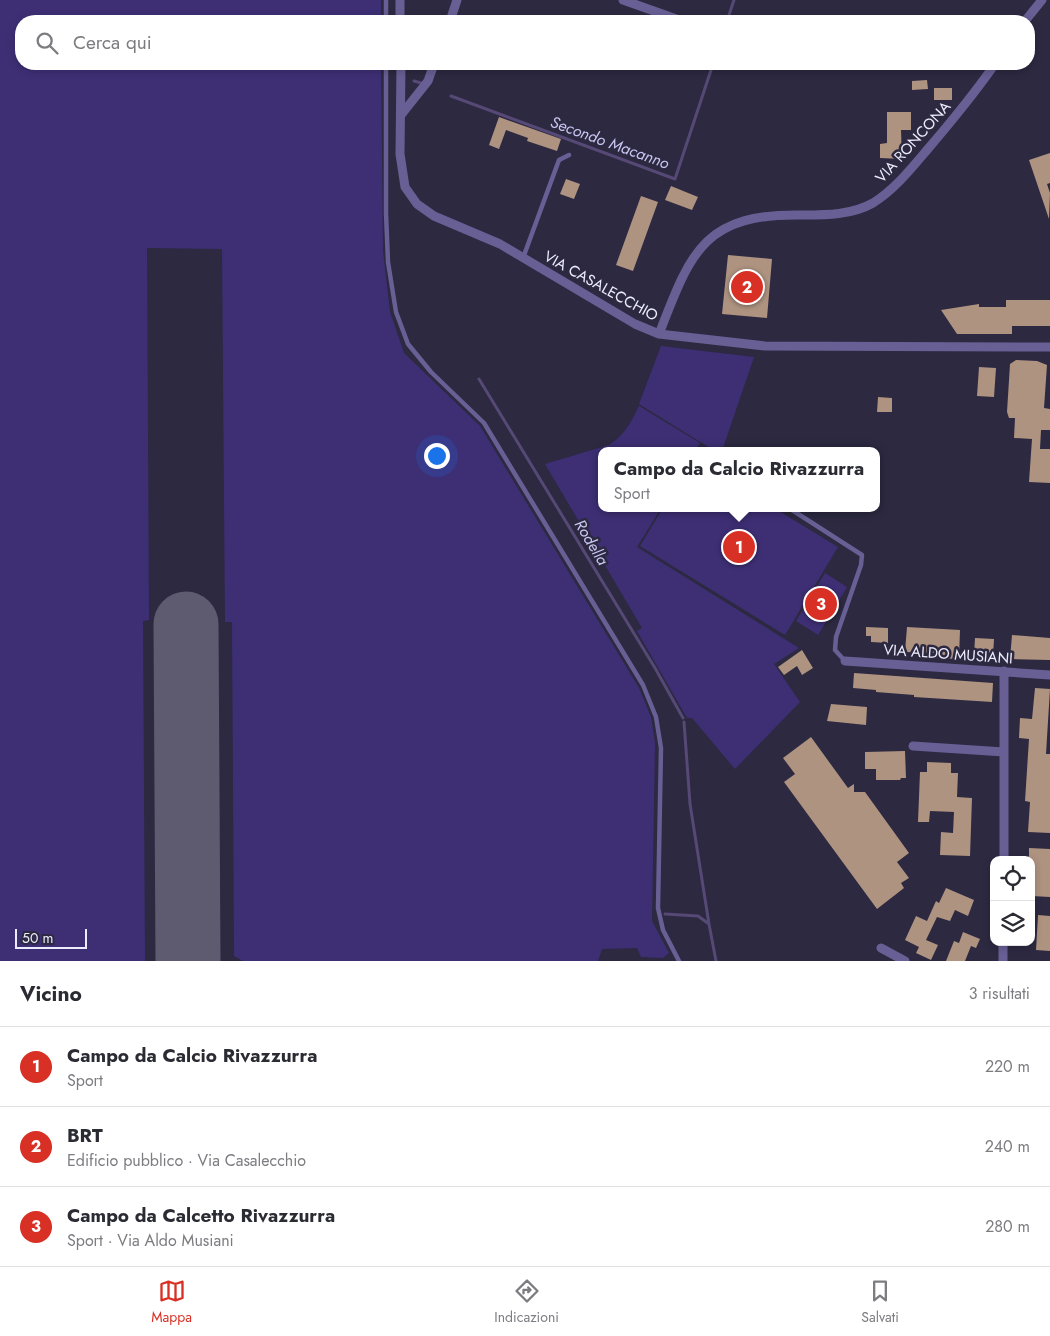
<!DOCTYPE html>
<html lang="it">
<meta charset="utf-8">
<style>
body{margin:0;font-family:Jost,sans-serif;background:#f2f2f3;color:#2b2b33}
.controls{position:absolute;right:15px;bottom:15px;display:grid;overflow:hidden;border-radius:10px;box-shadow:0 2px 8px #0003}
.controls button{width:45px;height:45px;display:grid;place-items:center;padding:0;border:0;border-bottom:1px solid #e1e1e2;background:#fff;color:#2b2b33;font:25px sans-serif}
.scale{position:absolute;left:15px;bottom:12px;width:72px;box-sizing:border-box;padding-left:5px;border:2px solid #edecfc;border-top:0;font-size:14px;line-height:18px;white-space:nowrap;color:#edecfc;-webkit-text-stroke:4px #2c2941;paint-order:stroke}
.you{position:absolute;left:436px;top:455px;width:18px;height:18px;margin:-12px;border:4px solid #fff;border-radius:50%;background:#1a73e8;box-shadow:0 0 0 8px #1a73e833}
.badge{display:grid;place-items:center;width:32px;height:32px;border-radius:50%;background:#d93025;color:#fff;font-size:16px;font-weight:700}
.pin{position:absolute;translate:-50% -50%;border:2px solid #fff;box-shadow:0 1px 5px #0006}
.popup{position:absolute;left:598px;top:447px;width:282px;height:65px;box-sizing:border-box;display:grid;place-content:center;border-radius:10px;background:#fff;filter:drop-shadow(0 1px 4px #0005);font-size:16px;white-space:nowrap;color:#7c7c81}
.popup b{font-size:19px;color:#2b2b33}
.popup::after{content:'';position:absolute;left:50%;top:100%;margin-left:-10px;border:10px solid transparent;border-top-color:#fff}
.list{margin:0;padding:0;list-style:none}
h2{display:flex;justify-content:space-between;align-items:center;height:65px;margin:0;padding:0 20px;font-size:21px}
h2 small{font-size:16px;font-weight:400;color:#7c7c81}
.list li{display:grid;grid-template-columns:32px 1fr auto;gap:15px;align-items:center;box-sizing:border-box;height:80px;padding:0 20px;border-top:1px solid #e1e1e2}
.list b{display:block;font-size:19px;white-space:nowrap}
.list p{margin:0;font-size:16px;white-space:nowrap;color:#7c7c81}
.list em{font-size:16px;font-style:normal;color:#7c7c81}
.icon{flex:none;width:28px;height:28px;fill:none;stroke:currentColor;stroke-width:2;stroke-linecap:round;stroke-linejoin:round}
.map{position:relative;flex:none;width:1050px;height:961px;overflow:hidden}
.search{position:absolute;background:#fff;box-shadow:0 2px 8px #0003;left:15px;right:15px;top:15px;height:55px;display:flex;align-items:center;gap:12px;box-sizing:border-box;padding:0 18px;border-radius:20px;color:#7c7c81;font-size:19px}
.sheet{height:305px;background:#fff}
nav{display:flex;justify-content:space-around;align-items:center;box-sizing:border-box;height:70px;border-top:1px solid #e1e1e2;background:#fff;font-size:14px;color:#7c7c81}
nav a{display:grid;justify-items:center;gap:2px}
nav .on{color:#d93025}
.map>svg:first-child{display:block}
.green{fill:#3e2f75}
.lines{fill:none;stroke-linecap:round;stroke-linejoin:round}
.stream{stroke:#564975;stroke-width:3}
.runway{stroke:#5e5b71;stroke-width:65}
.building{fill:#ae9380}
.service{stroke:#686095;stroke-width:4.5}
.minor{stroke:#686095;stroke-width:9}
.labels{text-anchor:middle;stroke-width:5;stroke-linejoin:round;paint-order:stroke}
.street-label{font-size:15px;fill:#edecfc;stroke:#2c2941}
.water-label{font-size:16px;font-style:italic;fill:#c9c5f1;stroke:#2c2941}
</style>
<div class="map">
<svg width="1050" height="961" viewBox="0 0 1050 961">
<rect width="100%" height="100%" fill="#2c2941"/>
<!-- green -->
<path class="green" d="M0,0H381V21H21V64H381L383,251L390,312L404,353L480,426L639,688L651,717L655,743L652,921L669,953L663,958L641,957L637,948L602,949L598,961H243L234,956L232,622H225L222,249L147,248L149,620L143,621L145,961H0Z
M661,346L754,357L722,451H715L639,404Z
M639,406L700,443L695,451H602V508H661L637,547L799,648L774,664L800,702L735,769L692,718H687L637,631L642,628L545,464L609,445C625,435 631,422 639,406Z
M663,508H774L838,547L785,635L640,546Z
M825,573L847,587L818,635L796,621Z"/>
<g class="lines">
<!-- stream -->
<path class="stream" d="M727,21L734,0
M414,81L421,83
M451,96L675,179L713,64
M479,379L655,668L683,718
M684,722L690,804L709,924
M665,914L698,916L709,924L716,961"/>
<!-- runway -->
<path class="runway" d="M186,624L188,961"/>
</g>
<!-- building -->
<path class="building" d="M927,80L928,89L912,90V81Z
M934,88H952V100H934Z
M887,112H911V130H901L902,159L880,158V144L887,143Z
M499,117L561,139L557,151L527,141L528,138L506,130L499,149L489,145Z
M1050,153V183L1047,184L1050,193L1049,219L1029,160Z
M566,179L580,184L574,199L560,194Z
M671,186L698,197L692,210L665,200Z
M641,196L658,202L633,271L616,265Z
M728,255L772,259L767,318L722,314Z
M1006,300H1050V326H1012V334H957L941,310L979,304V307H1006Z
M1016,360L1037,361L1047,365L1044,408L1050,409V430H1041L1040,449H1050V483L1029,482L1032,439L1014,438L1015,418H1009L1007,412L1010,364Z
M979,367L996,368L994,397L977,396Z
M878,397L892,398V412H877Z
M866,627L888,628V643L871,642V636H866Z
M907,627L960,630L959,659L934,658V653L905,652Z
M1012,635L1050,638V660L1010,659Z
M975,638L994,639L993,656L974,655Z
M802,650L813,668L802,675L797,666L784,675L778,667Z
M854,673L993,683L992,702L914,697V695L876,692V690L853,688Z
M1035,688L1050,689L1046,754H1050V833L1028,832L1030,802L1025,801L1029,739L1019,738L1020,718L1032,719Z
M831,704L867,707L866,725L827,721Z
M811,737L848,788L854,784V792H865L909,853L897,862L909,878L901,883L904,888L877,909L784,782L795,774L783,758Z
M905,751L906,778H901L900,780H876V769H865V752Z
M927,762L951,763V773H958L957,797L972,798L970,856L940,855L941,832L953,833L954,812L930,811L929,822H918L920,772H927Z
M1029,848L1050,849V897L1031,896V860H1029Z
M946,888L974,900L968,916L955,910L950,921L937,917L926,940L938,945L931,960L916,953L919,947L905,940L916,916L927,921L936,901L939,903Z
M1038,915L1050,916V951L1036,950Z
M963,932L980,939L976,948L971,946L965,961H946L954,941L959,943Z"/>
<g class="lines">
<!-- service -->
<path class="service" d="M386,21V0
M386,64V213L388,262L396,312L408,344L431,372L484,423L643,685L656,717L661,748L658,908L663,930L679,961
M523,258L559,160L569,155
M789,508L862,555L861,565L836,637L835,650L845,661"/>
<!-- minor -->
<path class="minor" d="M400,0V21
M623,0L682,21
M450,21L457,0
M1025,21L1042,0
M401,64L400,154L405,187L417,204L434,216L500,244L635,324L659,334L765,346L1050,347
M401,115L428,81L434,64
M659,334C691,251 704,213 803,215C826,215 852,215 873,203C894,190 911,169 927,150C951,122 974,94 995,64
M845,661L1050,675
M913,746L1004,752
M1004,860V671
M881,948L905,961
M1003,961V942"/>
</g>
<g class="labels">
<!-- street labels -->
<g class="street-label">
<text transform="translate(913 142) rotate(-48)" y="5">VIA RONCONA</text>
<text transform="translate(601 286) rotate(29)" y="5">VIA CASALECCHIO</text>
<text transform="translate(948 654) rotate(4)" y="5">VIA ALDO MUSIANI</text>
</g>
<!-- water labels -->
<g class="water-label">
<text transform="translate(610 142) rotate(20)" y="6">Secondo Macanno</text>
<text transform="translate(592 542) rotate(59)" y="6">Rodella</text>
</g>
</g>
</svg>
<div class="controls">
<button><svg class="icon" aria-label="locate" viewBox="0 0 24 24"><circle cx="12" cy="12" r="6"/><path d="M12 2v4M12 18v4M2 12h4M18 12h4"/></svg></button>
<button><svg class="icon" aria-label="layers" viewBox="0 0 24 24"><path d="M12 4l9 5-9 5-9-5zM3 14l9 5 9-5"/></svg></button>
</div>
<div class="scale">50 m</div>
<div class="you"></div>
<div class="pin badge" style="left:739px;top:547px">1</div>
<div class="popup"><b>Campo da Calcio Rivazzurra</b>Sport</div>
<div class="pin badge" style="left:747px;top:287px">2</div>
<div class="pin badge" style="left:821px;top:604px">3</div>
<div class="search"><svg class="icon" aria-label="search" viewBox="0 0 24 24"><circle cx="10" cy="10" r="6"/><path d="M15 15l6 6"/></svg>Cerca qui</div>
</div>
<section class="sheet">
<h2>Vicino<small>3 risultati</small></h2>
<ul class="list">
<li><span class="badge">1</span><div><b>Campo da Calcio Rivazzurra</b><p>Sport</p></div><em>220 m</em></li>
<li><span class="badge">2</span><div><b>BRT</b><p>Edificio pubblico · Via Casalecchio</p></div><em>240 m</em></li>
<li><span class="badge">3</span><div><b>Campo da Calcetto Rivazzurra</b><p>Sport · Via Aldo Musiani</p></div><em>280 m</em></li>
</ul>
</section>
<nav>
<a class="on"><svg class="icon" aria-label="map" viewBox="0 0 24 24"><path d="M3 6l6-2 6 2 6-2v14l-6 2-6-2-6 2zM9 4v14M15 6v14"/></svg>Mappa</a>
<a><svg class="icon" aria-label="directions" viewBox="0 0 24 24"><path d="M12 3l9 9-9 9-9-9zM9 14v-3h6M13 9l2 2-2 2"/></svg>Indicazioni</a>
<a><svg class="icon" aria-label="saved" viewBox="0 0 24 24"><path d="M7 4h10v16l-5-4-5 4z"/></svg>Salvati</a>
</nav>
